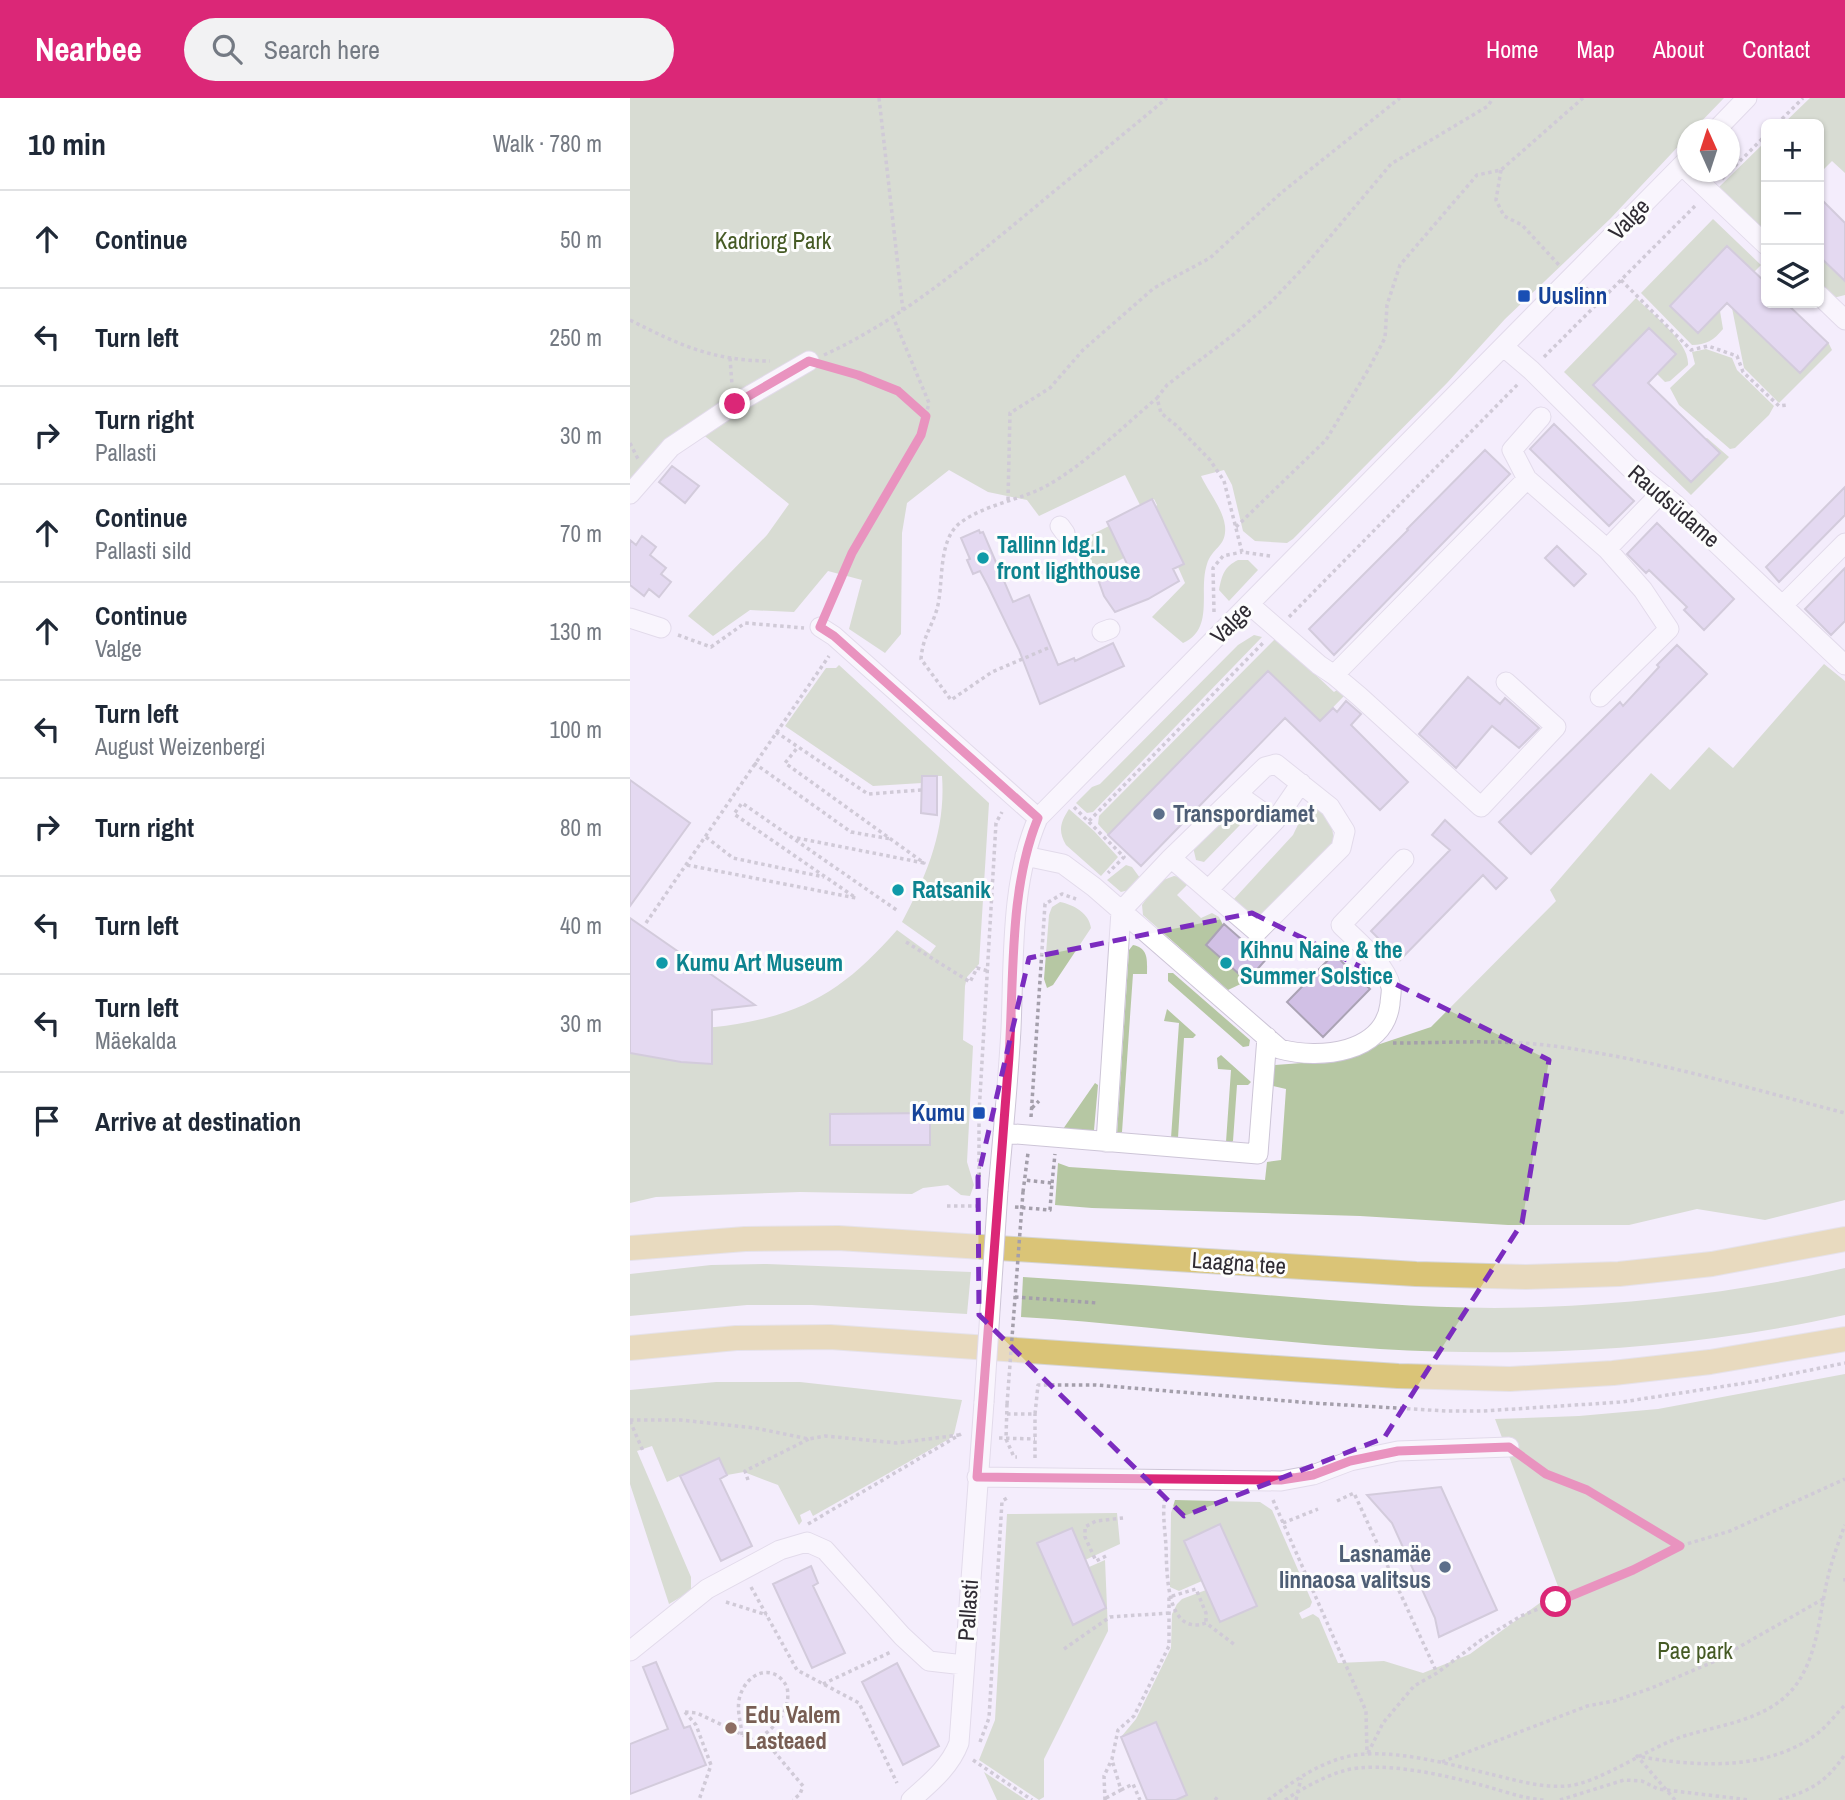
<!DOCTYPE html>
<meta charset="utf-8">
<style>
body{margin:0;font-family:"Archivo Narrow",sans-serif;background:#f2f2f3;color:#1f2937}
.controls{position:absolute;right:21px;top:21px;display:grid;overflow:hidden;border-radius:10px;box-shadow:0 2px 5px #0004}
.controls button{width:63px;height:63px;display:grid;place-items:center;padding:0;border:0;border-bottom:2px solid #e0e1e3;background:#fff;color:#1f2937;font:35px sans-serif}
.compass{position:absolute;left:1047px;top:21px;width:63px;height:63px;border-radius:50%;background:#fff;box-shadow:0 2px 5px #0004;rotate:357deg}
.stop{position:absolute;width:21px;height:21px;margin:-16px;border:5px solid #db2777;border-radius:50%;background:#fff}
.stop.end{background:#db2777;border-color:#fff;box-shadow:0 2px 7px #0008}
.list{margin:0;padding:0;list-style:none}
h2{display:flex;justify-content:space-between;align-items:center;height:91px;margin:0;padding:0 28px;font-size:30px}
h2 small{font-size:23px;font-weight:400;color:#747a83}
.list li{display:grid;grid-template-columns:46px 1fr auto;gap:21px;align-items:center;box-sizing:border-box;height:98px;padding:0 28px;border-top:2px solid #e0e1e3}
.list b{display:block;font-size:26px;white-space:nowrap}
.list p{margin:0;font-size:23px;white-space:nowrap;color:#747a83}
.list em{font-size:23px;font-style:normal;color:#747a83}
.icon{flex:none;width:38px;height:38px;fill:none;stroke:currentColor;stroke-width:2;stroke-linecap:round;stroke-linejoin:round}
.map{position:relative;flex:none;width:1215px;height:1702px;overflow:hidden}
header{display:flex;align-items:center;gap:42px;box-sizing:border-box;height:98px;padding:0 35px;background:#db2777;color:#fff}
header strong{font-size:33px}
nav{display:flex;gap:38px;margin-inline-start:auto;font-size:24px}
.search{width:490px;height:63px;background:#f2f2f3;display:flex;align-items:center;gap:18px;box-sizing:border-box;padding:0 24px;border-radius:38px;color:#747a83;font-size:26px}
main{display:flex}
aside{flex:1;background:#fff}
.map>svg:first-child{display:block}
.green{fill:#b6c7a3}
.building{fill:#d1c0e5;stroke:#aba3b5;stroke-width:2}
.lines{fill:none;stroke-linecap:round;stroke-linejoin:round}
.minor-casing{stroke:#cdc5d7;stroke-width:21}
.major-casing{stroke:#d5d5d6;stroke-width:26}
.path{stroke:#a49fab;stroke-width:3.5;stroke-dasharray:3.5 3.5;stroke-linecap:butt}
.minor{stroke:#fff;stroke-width:19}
.major{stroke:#dac477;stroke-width:24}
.minor-bridge-casing{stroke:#cdc5d7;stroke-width:21;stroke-linecap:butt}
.path-bridge{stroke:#a49fab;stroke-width:3.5;stroke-dasharray:3.5 3.5;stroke-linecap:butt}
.minor-bridge{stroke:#fff;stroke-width:19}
.route{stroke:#db2777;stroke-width:9}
.marked{fill:none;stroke:#7b2cbf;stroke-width:5;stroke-dasharray:14 9;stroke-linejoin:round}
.transit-dot{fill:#1a4fb4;stroke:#fdfdfd;stroke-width:2.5}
.culture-dot{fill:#0f9aa8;stroke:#fdfdfd;stroke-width:2.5}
.service-dot{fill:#5c6f8a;stroke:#fdfdfd;stroke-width:2.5}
.education-dot{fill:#8d6e63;stroke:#fdfdfd;stroke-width:2.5}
.labels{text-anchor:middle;stroke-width:6;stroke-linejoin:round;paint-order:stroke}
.street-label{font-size:23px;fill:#2f2b33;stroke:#fdfdfd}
.park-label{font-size:23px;fill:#455a24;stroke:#fdfdfd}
.transit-label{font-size:23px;font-weight:bold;fill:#164399;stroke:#fdfdfd;text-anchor:start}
.culture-label{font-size:23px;font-weight:bold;fill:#0d838f;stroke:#fdfdfd;text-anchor:start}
.service-label{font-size:23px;font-weight:bold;fill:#4e5e75;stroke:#fdfdfd;text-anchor:start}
.education-label{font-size:23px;font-weight:bold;fill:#785e54;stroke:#fdfdfd;text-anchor:start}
</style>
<header>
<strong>Nearbee</strong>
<div class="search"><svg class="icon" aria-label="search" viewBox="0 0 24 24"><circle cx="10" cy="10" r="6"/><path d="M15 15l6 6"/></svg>Search here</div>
<nav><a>Home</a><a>Map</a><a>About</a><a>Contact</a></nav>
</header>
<main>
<aside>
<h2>10 min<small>Walk · 780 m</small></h2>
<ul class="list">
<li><svg class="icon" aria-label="ahead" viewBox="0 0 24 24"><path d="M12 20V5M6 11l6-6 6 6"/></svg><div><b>Continue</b></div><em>50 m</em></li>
<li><svg class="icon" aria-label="left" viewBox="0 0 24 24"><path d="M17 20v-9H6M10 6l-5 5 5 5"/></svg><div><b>Turn left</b></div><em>250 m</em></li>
<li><svg class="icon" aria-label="right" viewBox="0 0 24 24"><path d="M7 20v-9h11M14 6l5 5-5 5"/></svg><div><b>Turn right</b><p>Pallasti</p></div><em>30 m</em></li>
<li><svg class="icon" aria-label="ahead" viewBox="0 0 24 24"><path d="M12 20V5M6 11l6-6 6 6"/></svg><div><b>Continue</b><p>Pallasti sild</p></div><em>70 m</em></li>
<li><svg class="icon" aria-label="ahead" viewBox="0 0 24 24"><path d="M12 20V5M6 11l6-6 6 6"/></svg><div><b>Continue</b><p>Valge</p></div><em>130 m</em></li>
<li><svg class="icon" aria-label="left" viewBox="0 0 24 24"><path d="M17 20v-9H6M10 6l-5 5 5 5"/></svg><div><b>Turn left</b><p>August Weizenbergi</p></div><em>100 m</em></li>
<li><svg class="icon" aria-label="right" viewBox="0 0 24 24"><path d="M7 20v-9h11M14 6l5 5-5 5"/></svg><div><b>Turn right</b></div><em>80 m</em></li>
<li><svg class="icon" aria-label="left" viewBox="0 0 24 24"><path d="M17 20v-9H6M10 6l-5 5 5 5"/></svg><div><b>Turn left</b></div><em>40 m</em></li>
<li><svg class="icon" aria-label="left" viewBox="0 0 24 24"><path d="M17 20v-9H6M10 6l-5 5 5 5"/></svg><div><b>Turn left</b><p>Mäekalda</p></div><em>30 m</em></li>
<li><svg class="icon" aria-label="arrive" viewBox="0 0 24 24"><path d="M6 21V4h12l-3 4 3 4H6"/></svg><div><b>Arrive at destination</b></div></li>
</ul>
</aside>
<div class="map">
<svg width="1215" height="1702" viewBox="0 0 1215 1702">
<rect width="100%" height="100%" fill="#f4edfc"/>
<!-- green -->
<path class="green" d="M0,0H1094L1064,31L1058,32L1057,39L980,121L875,221L817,285L663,441L657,445L625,443L613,433L602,387L594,372L571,378C578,393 593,411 595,428C597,449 582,449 577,466C568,493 585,531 553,545L522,519L555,485L548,469L554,466L526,408L527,407L524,401L510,407L495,377L409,418L397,402L358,394L319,372L277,405L272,435L271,536L255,555L219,531L232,482L198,473L164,514L120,512L83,538L58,518L137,437L159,406L66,331L0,396Z
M1180,0H1215V75L1202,63L1192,73L1189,70V26H1153Z
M1136,43V134L1089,89Z
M1083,121L1131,167L1124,174L1040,208L1068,235L1090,213L1093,231C1084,242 1076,247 1062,247L1011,195Z
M1189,158L1213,181L1215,180V197L1203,200L1189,186Z
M1006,200C1022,216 1060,244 1058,267L1040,283L1035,284L1027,276L1019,230L963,288L1061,384L1090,355L1075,341L1077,340L1099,359L1061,397L934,274Z
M1102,210L1170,275L1198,244L1202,252L1149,305L1114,270Z
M1076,251L1102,260L1107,272L1144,308L1139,317L1105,350L1100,351L1049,307L1040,290L1065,266L1062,254Z
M479,428L494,460L468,473H460L449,451V443Z
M608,462H618L628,472L599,503L589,492C592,477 594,469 608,462Z
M624,537L632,539L463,714L457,715L446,705L462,689L470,686L608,547Z
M646,540L704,594L707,592L714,598L682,631L663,612L478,737L468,726L469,718Z
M1194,566L1215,583V1102L1135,1122L1067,1111L999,1127H878L730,1118L462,1110L425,1107L428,1065L439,1069L635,1082L637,1064L651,1062L656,991L643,988L640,983L645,967L699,963L801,929L926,803L920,792L1021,675L1040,692L1079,649L1103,670Z
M209,567L359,705L349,866L337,879L335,888L333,942L343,948L337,1064L344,1087L340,1098L331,1097L318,1087L293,1090L282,1096L170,1094L26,1099L0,1105V915C21,920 42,926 64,929C82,931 100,927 118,924C185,911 222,883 267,832L300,856L306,848L272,824C297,777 316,732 312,678H292V685L243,688L155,628L196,570H206Z
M679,704L701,721L704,744L627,822L604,801L663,737Z
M439,711L464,733L488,759L471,778L436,747C428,733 430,725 439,711Z
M597,717L605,721L610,727L574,764L566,762L563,749Z
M496,767L502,769L510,780L499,792L491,794L477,782Z
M544,778L550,779L557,787L547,797L571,820L582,815L589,819L593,827L576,847L617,883L598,892L513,817L512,807L528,784Z
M430,804C444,807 459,815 461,830L423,887L417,890L414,881L419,817L422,809Z
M503,847C519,850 517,863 517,876H503L492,1034L487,1036L499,852Z
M538,875H543L620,942L619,948L613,949L538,883Z
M537,911L566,937L563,940H554L548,1040H541L549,925L534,923Z
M591,957L621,984L618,987H607L603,1043L601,1045L596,1044L601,972L588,971L587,960Z
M465,985L468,987L464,1032L462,1034L433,1031Z
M137,1166L341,1174L337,1216L182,1207H117L0,1218V1176L81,1167Z
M1215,1170V1217C1062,1251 907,1260 750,1251C630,1244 511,1226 391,1219L393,1179C474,1184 555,1190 636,1197C727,1204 820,1213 911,1209C1014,1205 1115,1193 1215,1170Z
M1215,1276V1702H546L557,1697L526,1624L491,1639L506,1621L541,1550L542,1516L547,1506L552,1501L576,1492L590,1427L554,1443L572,1483L549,1493L540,1489L541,1415L545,1402L630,1404L642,1412L682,1504L680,1509L669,1515L672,1521L683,1516L689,1520L708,1565L754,1563L793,1575L840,1556L929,1491L865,1321L949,1318L1028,1311Z
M86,1284H170L332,1302L324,1336L319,1341L183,1418L180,1412L170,1417L172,1423L169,1427L148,1387L114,1374L97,1377L88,1360L37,1384L22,1348L7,1353L61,1479V1493L39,1506L0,1386V1292Z
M487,1415L490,1446L455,1462L442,1430L407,1445L443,1526L476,1510L459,1469L475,1462L478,1533L414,1661V1699L409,1702L349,1662L365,1622L377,1416Z
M354,1674L396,1702H367Z"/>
<!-- building -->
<path class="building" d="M1189,99L1215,125V183L1189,158Z
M1097,148L1136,185V205H1156L1198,245L1170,275L1097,205L1068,235L1040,208Z
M1019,230L1046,256L1018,285L1090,355L1061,384L963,287Z
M924,326L1004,403L979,428L900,351Z
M855,352L880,376L704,557L679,531L778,432L777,431Z
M42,368L69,388L55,405L29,384Z
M1215,389V417L1149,484L1136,469Z
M522,401L554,466L543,471L549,483L518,501L485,514L474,498L469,484L499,470L477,424Z
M1027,425L1104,501L1074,532L1054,512L1057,509L1019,472L1016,475L997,456Z
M349,432L350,435L353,434L383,504L399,497L428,567L444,560L445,563L483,545L494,568L410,606L389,552L358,488L350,473L343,476L337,462L340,461L331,440Z
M12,438L26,449L20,457L36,470L31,476L41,484L29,499L19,491L14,498L0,487V442L6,447Z
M927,448L956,476L944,488L915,460Z
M1215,470V523L1201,537L1175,511Z
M1047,547L1077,576L901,756L869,724L990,604L993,608L1029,569L1027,567Z
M638,573L690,623L703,610L707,614L716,603L731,616L721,627L778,684L750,712L655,620L511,768L478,737Z
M838,579L870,606L875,600L909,630L889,650L862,628L826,670L789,636Z
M292,678H307V717L291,715Z
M0,682L60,725L0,808Z
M815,722L877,780L866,791L853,777L770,862L741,833L820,752L802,737Z
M0,820L125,907L82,912V966L51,964L0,955Z
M594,826L620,849L622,845L638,859L617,883L576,847Z
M704,856L740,891L693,939L657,904Z
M300,1015V1047H200V1016Z
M89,1360L97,1377L90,1381L122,1448L91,1463L50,1378Z
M811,1389L867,1512L809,1539L805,1520L762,1425L737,1397Z
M590,1426L627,1508L590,1524L554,1443Z
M442,1430L476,1510L443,1527L407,1445Z
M181,1468L188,1485L183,1488L215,1555L182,1570L143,1486Z
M26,1564L54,1630L60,1628L76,1667L0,1696V1646L38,1631L13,1569Z
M267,1565L309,1648L273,1667L232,1584Z
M526,1624L557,1697L546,1702H517L491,1639Z"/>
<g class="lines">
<!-- minor casing -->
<g class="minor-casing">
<path id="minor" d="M1086,32L1117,0
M1059,74L1136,147
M1189,197L1215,222
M874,249L901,272L999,369L1046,407L1215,567
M897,381L882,352L911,319
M0,396L41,349L105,306L179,263
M430,428L435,435
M620,507L689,567L704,577L897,381L977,451L1031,395
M1153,507L1215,445
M0,520L31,530
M190,529L204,538L408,720
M472,534L480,531
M704,577L729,598L851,709L926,629L876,584
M970,599L1039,531L1013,492L977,451
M607,696L645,723
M395,758L433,766L464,789L650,951C690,962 754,955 760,906C760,901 762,894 761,889C755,865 728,844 711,827L774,761
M578,792L645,723L671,685
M373,1035L628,1056L637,939
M476,1044L491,813L541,760L627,834L711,750L715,733L700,709L646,666L635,669L541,760
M368,1092C373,1038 378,985 381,931C384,862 380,785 408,720L1058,61
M347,1379L651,1383L683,1377L720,1363L768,1353L879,1349
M0,1553L77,1491L150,1452L177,1444L195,1452L272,1538L299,1563L334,1567
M281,1702C300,1685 320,1669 329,1645L354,1304"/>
</g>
<!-- major casing -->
<g class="major-casing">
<path id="major" d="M0,1150L115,1141L208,1140L786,1176L896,1179L989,1176L1082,1166L1215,1141
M0,1250L106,1240L200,1239L661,1271L768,1278L880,1281L983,1275L1080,1264L1215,1241"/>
</g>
<!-- path -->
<path class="path" d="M249,0L273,213
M1147,26L1173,0
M871,72L866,102L874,118L892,127L929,167
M1100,73L1136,37
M1092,81L1099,74
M991,182L1061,252L1078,248L1107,258L1113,274L1149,308L1157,307
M956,190L970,203
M0,222C49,247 84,263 140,263
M194,257C268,223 330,171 392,120C440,80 489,40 537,0
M914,259L1067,106
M100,260L102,287
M196,268L228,277L268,293L296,318
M0,345L8,361
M378,402L380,315L420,290L453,252L524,190L580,160L651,95L770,0
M606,429L696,342L738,272L755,240L757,207L770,167L847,77L871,72L953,0
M640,458L612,454L594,383L580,362L547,328L531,315L527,300L537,287L603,237L641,204L676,167L761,66L858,8L863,0
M198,511L222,455L291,337L299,305L263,219
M584,514L583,470L593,458L612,454
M659,519L889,285
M48,537L81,549L115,525L174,530
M418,550L362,574L321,602L291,561C293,538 301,531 307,511C314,486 307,443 330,425C355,406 392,402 418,387C454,367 495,327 527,300
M146,634L238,696L292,692
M124,665L221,734L261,741
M444,709L494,759L478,775
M459,723L634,544
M76,739L103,760L194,779
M167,740L294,765L155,665L168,649
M57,767L226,800L104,716L112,705L268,813
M16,825L199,558
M276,844L340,884L347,870L358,873
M763,945C817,945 870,941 923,948C1022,961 1118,990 1215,1015
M402,1010L409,1003
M401,1019L415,806L432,796L446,801
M349,1078V1015L366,725L372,714
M422,1085L425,1056
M393,1094L398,1055
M317,1108H350
M385,1109L420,1112L422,1085L394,1082
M385,1199L467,1205
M377,1306L376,1341L384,1359H387
M377,1316H405L408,1287H466L682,1305L816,1313H853L992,1304L1122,1284L1215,1265
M0,1322H51L125,1330L179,1341L195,1338L267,1345L329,1337
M0,1323L13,1353
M369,1340L405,1341
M405,1360V1316
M894,1360L916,1376L957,1392L1050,1448
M118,1382L115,1373L179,1341
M535,1400C532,1414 535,1432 536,1448C537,1472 535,1539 576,1525L605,1547
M643,1402L736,1613L737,1656
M707,1403L724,1395L807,1575
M653,1425L688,1411
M178,1426L331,1336
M476,1458L466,1463L455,1439V1429L466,1423L493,1420
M1215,1480V1487
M121,1489L167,1572L229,1605L267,1685
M96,1504L137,1517
M434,1551L480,1519L539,1515
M193,1586L261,1554
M55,1614L67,1615L142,1651L173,1688L170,1696L163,1702
M55,1614L66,1627L81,1667L69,1702
M112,1637C111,1624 106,1611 110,1598C117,1574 144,1564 157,1589C162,1613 144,1631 125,1643
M350,1644L359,1620L372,1403L379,1399
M738,1655L753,1625L784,1588L807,1575L851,1542L891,1518L1003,1472L1050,1448L1100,1433L1215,1381
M343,1662L402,1702
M812,1664L957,1608L984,1603L1019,1591L1083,1564L1193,1501
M491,1692L503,1686L510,1702
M476,1700L491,1692L482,1662
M475,1702L474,1678L482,1661L488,1632L504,1618L539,1548V1499L566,1491L576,1515V1525
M585,1702L588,1698
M638,1702C661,1685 684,1668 712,1660C754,1647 822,1667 864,1677C889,1683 912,1690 937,1688C970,1685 1019,1649 1054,1638C1090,1627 1135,1622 1161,1593C1187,1564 1189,1519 1197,1483C1201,1465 1208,1445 1215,1427
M655,1702C673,1690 693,1679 713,1673C750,1662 814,1677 851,1687C871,1692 893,1701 914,1702
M666,1702L671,1680
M930,1702L994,1682L1012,1683L1028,1691L1120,1702
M1045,1702L1007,1658C1064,1669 1135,1673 1184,1638C1196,1630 1205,1617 1215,1607
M1149,1702C1180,1693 1197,1684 1215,1656"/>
<!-- minor -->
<use href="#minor" class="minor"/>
<!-- major -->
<use href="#major" class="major"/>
<!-- minor-bridge casing -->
<g class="minor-bridge-casing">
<path id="minor-bridge" d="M354,1304L368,1092"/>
</g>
<!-- path-bridge -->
<path class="path-bridge" d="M377,1306L393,1094"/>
<!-- minor-bridge -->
<use href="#minor-bridge" class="minor-bridge"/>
</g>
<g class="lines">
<!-- route -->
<path class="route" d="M105,306L179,263L228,277L268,293L296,318L291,337L222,455L190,529L204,538L408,720C377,795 385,891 378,971C368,1107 357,1243 347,1379L651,1382L683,1377L720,1363L768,1353L879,1349L916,1376L957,1392L1050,1448L1003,1472L926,1504"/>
</g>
<!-- marked area -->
<path d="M0 0H1215V1702H0ZM622,815L919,962L892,1125L754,1340L554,1418L349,1217L348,1079L399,860Z" fill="#f4edfc" fill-opacity=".55" fill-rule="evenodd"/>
<path class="marked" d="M622,815L919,962L892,1125L754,1340L554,1418L349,1217L348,1079L399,860Z"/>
<!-- markers -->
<g class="transit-dot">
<rect x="887" y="191" width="14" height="14" rx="3.5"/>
<rect x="342" y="1008" width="14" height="14" rx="3.5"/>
</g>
<g class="culture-dot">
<circle cx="353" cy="460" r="7"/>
<circle cx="268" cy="792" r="7"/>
<circle cx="32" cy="865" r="7"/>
<circle cx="596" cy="865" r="7"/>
</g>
<g class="service-dot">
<circle cx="529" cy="716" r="7"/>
<circle cx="815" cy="1469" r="7"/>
</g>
<circle class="education-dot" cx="101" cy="1630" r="7"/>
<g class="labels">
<!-- street labels -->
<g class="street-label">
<text transform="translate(999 121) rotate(-46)" y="8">Valge</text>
<text transform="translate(1044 408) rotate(41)" y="8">Raudsüdame</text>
<text transform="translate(601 525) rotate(-45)" y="8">Valge</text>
<text transform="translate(609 1165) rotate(4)" y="8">Laagna tee</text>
<text transform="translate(338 1512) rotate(-86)" y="8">Pallasti</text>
</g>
<!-- park labels -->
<g class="park-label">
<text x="143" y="151">Kadriorg Park</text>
<text x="1065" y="1561">Pae park</text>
</g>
<!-- transit labels -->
<g class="transit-label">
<text x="908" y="206">Uuslinn</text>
<text x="335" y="1023" text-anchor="end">Kumu</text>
</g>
<!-- culture labels -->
<g class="culture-label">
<text x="367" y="455">Tallinn ldg.l.<tspan x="367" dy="26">front lighthouse</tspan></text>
<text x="282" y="800">Ratsanik</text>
<text x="610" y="860">Kihnu Naine &amp; the<tspan x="610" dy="26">Summer Solstice</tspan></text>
<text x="46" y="873">Kumu Art Museum</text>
</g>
<!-- service labels -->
<g class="service-label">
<text x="543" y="724">Transpordiamet</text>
<text x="801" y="1464" text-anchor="end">Lasnamäe<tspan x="801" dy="26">linnaosa valitsus</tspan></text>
</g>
<!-- education labels -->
<g class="education-label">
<text x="115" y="1625">Edu Valem<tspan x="115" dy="26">Lasteaed</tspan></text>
</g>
</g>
</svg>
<div class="controls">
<button>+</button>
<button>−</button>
<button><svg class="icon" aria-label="layers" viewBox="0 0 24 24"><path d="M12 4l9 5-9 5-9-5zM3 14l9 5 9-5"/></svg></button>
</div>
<svg class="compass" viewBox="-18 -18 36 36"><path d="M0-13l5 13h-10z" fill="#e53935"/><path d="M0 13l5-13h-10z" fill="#747a83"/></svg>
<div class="stop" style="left:926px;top:1504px"></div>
<div class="stop end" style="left:105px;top:306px"></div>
</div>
</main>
